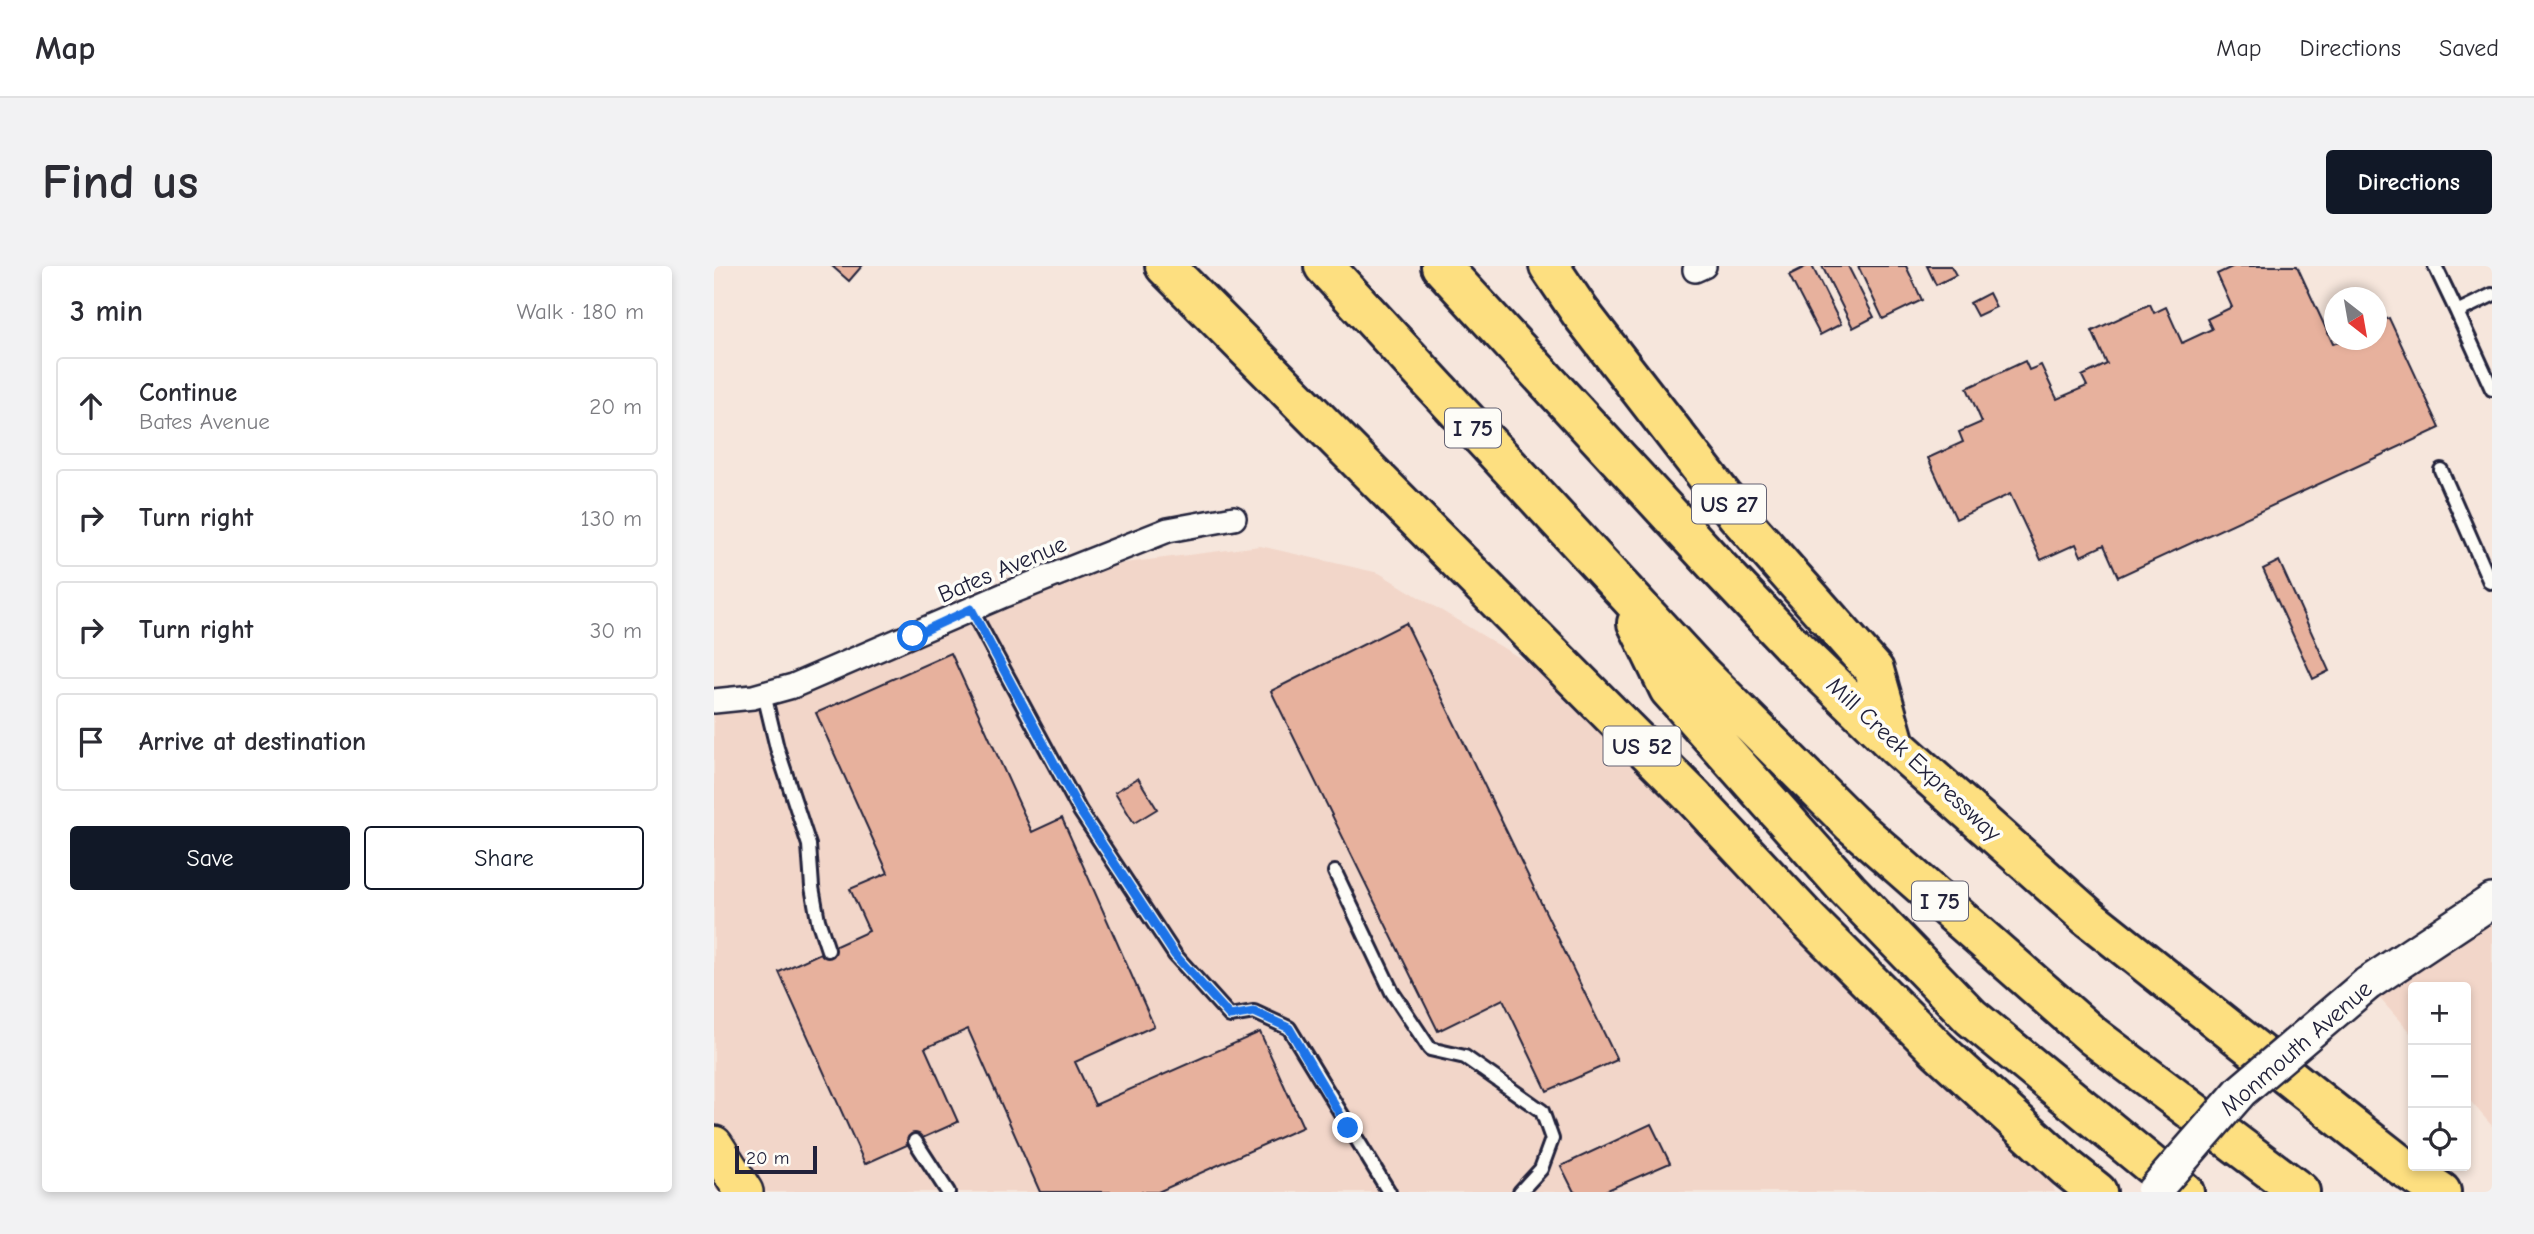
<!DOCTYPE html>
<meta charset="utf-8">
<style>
body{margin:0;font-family:"Comic Neue",sans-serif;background:#f2f2f3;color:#2b2b33}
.controls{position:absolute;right:21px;bottom:21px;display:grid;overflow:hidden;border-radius:7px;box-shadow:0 4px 10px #0003}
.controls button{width:63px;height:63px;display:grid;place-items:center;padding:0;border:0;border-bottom:2px solid #e1e1e2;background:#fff;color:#2b2b33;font:35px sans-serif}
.compass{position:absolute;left:1610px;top:21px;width:63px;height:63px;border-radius:50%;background:#fff;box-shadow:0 4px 10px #0003;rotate:149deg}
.scale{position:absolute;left:21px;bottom:18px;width:82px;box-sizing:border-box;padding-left:7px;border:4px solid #22223b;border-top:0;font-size:19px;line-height:24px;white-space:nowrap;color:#22223b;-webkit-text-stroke:5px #fdfcf7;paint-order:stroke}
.stop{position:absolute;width:21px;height:21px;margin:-16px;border:5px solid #1a73e8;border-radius:50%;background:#fff}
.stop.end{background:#1a73e8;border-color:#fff;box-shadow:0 2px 7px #0008}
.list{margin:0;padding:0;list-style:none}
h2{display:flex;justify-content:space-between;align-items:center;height:91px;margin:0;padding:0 28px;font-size:30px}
h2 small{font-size:23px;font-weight:400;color:#7c7c81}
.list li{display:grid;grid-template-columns:46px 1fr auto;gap:21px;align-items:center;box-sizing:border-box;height:98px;margin:0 14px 14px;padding:0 14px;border:2px solid #e1e1e2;border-radius:7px}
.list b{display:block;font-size:26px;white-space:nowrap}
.list p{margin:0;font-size:23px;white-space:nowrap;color:#7c7c81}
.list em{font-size:23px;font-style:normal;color:#7c7c81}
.actions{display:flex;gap:14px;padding:21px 28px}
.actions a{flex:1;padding:16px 0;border:2px solid #111827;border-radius:7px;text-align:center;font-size:24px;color:#111827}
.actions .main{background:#111827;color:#fff}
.icon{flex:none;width:38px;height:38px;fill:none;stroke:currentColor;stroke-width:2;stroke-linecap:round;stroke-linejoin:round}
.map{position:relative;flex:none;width:1778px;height:926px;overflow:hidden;border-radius:7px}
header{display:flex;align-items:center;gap:42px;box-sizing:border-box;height:98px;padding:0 35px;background:#fff;border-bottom:2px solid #e1e1e2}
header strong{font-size:33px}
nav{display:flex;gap:38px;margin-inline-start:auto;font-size:24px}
.intro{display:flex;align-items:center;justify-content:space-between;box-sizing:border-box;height:168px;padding:0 42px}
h1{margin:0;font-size:49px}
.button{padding:18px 32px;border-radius:7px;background:#111827;color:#fff;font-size:24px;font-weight:700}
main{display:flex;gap:42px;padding:0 42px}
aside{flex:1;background:#fff;border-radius:7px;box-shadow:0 4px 10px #0003}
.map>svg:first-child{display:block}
.built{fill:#f2d6c9}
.building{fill:#e7b19d;stroke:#22223b;stroke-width:2}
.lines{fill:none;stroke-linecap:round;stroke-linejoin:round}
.lane-casing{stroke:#22223b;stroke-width:18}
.street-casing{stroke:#22223b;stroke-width:28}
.secondary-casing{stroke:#22223b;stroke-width:38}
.primary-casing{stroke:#22223b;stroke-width:42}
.highway-casing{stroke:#22223b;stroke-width:44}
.lane{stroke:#fdfcf7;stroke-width:12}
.street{stroke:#fdfcf7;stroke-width:23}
.secondary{stroke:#fdfcf7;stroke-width:33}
.primary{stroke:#fddf80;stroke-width:37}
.highway{stroke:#fddf80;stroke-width:38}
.secondary-bridge-casing{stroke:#22223b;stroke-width:38;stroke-linecap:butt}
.secondary-bridge{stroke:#fdfcf7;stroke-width:33}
.route{stroke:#1a73e8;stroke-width:9}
.labels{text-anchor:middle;stroke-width:7;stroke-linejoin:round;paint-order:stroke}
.shield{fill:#fdfcf7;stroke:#646373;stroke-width:2}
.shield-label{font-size:23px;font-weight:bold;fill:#22223b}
.street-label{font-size:24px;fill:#22223b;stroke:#fdfcf7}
</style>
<header>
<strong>Map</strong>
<nav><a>Map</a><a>Directions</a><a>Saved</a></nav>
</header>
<div class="intro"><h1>Find us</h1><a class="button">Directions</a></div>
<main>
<aside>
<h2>3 min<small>Walk · 180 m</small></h2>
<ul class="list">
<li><svg class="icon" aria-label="ahead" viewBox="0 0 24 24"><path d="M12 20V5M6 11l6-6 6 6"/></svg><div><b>Continue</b><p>Bates Avenue</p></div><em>20 m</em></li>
<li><svg class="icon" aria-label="right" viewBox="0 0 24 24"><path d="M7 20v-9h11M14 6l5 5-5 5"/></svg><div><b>Turn right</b></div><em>130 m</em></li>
<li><svg class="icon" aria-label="right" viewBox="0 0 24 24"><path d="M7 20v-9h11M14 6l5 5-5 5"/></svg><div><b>Turn right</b></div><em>30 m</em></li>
<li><svg class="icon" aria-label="arrive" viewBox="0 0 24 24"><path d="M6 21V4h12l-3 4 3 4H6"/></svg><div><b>Arrive at destination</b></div></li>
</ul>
<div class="actions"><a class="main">Save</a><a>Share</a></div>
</aside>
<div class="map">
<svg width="1778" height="926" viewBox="0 0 1778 926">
<rect width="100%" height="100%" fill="#f6e6dc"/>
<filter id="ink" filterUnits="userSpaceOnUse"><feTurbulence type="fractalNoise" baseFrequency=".0143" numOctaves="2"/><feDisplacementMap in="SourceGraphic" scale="14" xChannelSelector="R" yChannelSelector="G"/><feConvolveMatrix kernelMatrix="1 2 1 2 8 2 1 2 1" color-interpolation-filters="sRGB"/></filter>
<g filter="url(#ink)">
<!-- built -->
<path class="built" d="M546,280L665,307L839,412L1331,897L1341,926H0V435L39,431L354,304Z
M1778,635V860L1752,830V721H1699V770L1653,718Z"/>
<!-- building -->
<path class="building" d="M118,0H148L135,15Z
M1093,0H1098L1127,58L1106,69L1075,9Z
M1108,0H1134L1160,51L1139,62Z
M1144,0H1192L1208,34L1169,53Z
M1213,0H1237L1242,9L1222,19Z
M1520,0H1583L1619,78L1630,74H1662V58L1675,52L1726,162L1404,311L1390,279L1367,290L1362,278L1327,294L1296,228L1242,253L1214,192L1249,176L1245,166L1268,156L1253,122L1311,95L1315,104L1327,99L1343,133L1373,120L1368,110L1393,98L1378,65L1436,38L1440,47L1452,41L1468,77L1498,63L1493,53L1518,41L1503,8Z
M1275,27L1282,41L1263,50L1256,37Z
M1565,295L1615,405L1599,413L1549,303Z
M692,357L903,794L833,825L789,733L724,765L557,425Z
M237,387L318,566L348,552L440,760L361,796L381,839L546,766L589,861L444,926H326L254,763L211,782L244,856L151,898L65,706L155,665L136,623L174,607L102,447Z
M424,512L443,543L420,557L401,526Z
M937,858L956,897L889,926H860L847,900Z"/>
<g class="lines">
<!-- lane casing -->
<g class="lane-casing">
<path id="lane" d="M1721,0L1743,46
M1778,29L1743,46L1778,123
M1727,204L1776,316L1778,315
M257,343L366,545L461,689L516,750L540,746L575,762L675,926
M50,428L63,482L95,579L98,621L104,654L114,684
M621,606L678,726L716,783L751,791L828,845L838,873L827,903L806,926
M201,875L234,926"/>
</g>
<!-- street casing -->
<g class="street-casing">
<path id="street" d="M981,4L990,0
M0,435L39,431L79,420L290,329L454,264L520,252"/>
</g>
<!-- secondary casing -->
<g class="secondary-casing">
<path id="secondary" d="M1653,718L1778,635"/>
</g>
<!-- primary casing -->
<g class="primary-casing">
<path id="primary" d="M0,879L30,926"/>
</g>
<!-- highway casing -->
<g class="highway-casing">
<path id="highway" d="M451,0L980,532L1094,654L1224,784L1353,902L1383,926
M610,0L983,404L1138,558L1379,770L1586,926
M727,0L1003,300L1079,380L1182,480L1374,651L1624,850L1689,901L1727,926
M835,0L866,46L1023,249L1160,404L1181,478
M923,357L955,423L1134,624L1257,751L1470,926"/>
</g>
<!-- lane -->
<use href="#lane" class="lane"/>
<!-- street -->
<use href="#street" class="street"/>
<!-- secondary -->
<use href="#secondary" class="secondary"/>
<!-- primary -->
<use href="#primary" class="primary"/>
<!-- highway -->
<use href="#highway" class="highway"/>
<!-- secondary-bridge casing -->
<g class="secondary-bridge-casing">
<path id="secondary-bridge" d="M1439,926L1527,825L1653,718"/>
</g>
<!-- secondary-bridge -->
<use href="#secondary-bridge" class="secondary-bridge"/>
</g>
</g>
<g class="lines" filter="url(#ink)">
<!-- route -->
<path class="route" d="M199,370L257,343L366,545L461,689L516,750L540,746L575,762L634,862"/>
</g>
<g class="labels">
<!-- shield labels -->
<g class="shield">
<rect x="731" y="142.5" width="56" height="39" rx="5"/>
<rect x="978" y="218.5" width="74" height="39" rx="5"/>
<rect x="889.5" y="460.5" width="77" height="39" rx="5"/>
<rect x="1198" y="615.5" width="56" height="39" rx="5"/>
</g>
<g class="shield-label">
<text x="759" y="170">I 75</text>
<text x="1015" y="246">US 27</text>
<text x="928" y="488">US 52</text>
<text x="1226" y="643">I 75</text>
</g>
<!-- street labels -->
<g class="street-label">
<text transform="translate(288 303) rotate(-23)" y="8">Bates Avenue</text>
<text transform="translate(1200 493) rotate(43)" y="8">Mill Creek Expressway</text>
<text transform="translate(1582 782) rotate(-41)" y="8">Monmouth Avenue</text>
</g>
</g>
</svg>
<div class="controls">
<button>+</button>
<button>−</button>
<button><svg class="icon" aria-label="locate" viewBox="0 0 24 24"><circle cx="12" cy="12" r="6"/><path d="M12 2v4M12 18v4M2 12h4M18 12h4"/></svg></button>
</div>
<svg class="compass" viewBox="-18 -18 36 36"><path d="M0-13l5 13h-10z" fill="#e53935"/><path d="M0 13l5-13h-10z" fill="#7c7c81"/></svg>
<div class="scale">20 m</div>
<div class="stop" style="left:199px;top:370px"></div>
<div class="stop end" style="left:634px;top:862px"></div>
</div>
</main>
